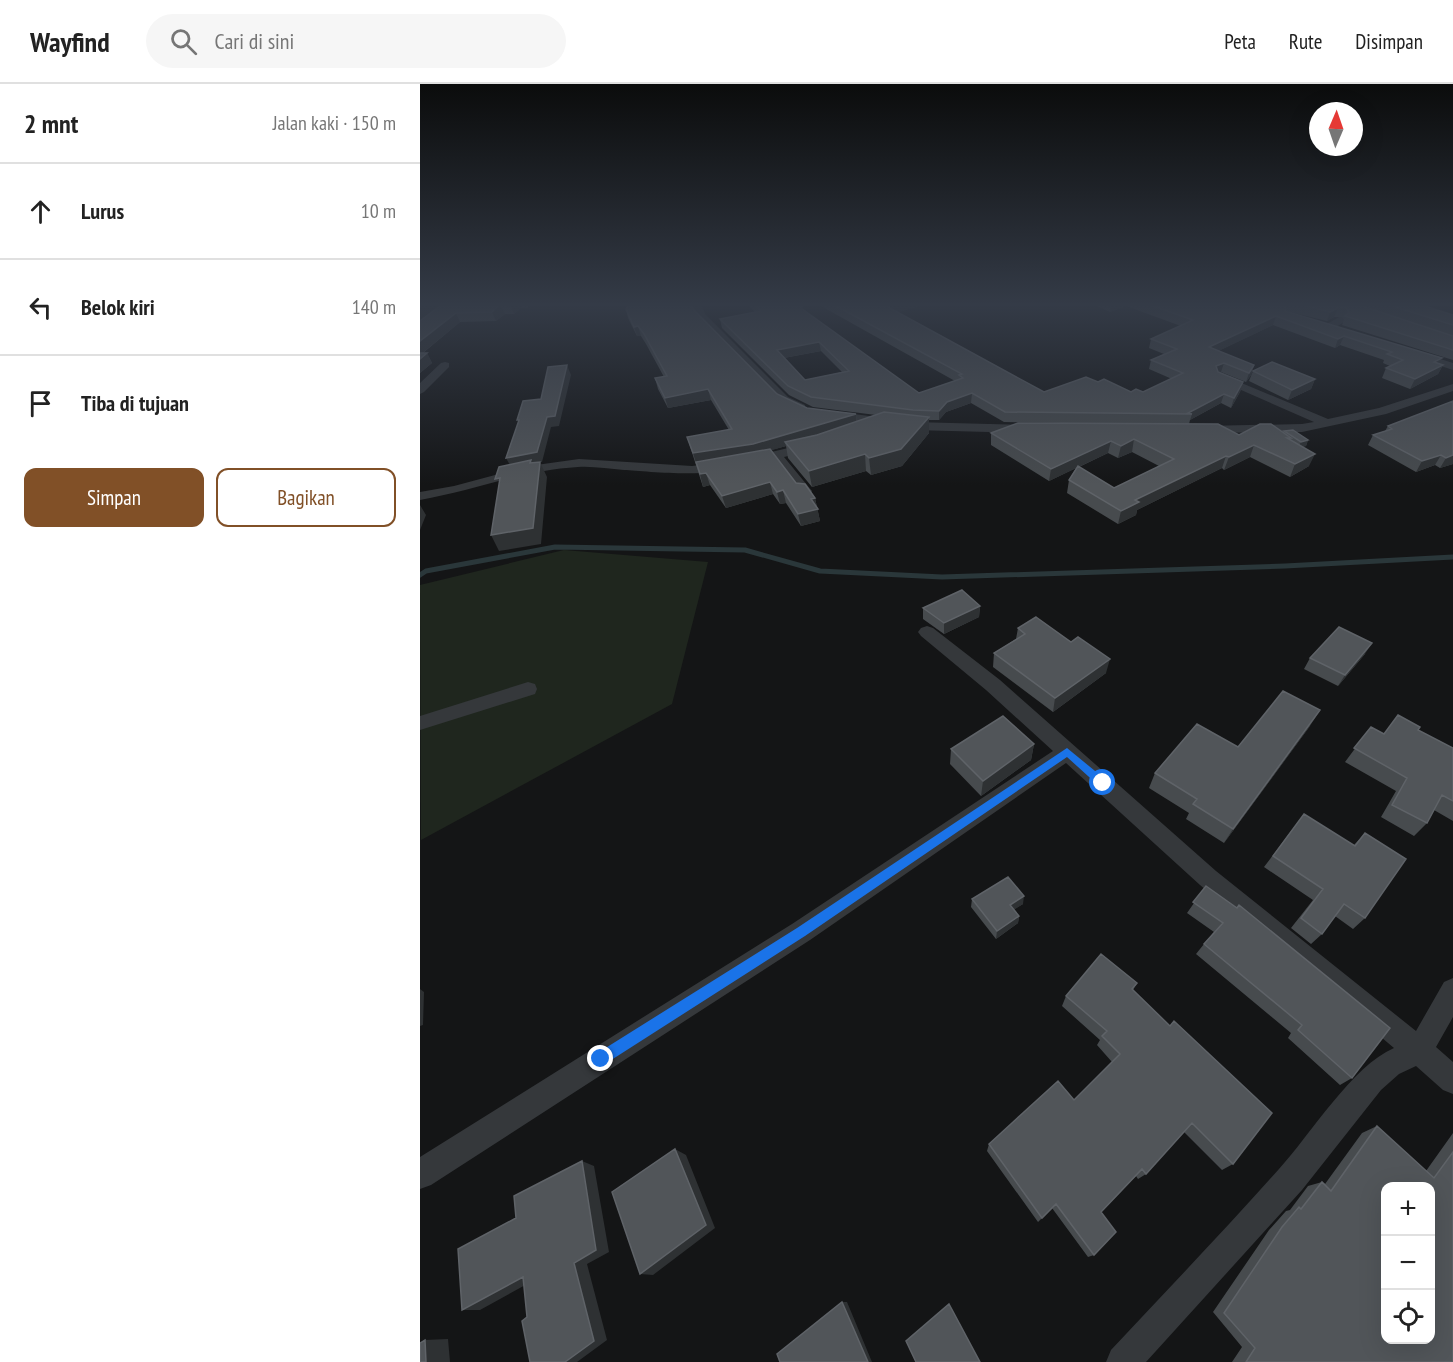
<!DOCTYPE html>
<html lang="id">
<meta charset="utf-8">
<style>
body{margin:0;font-family:"PT Sans Narrow",sans-serif;background:#f6f6f6;color:#222}
.controls{position:absolute;right:18px;bottom:18px;display:grid;overflow:hidden;border-radius:12px;box-shadow:0 6px 24px #0002}
.controls button{width:54px;height:54px;display:grid;place-items:center;padding:0;border:0;border-bottom:2px solid #e0e0e0;background:#fff;color:#222;font:30px sans-serif}
.compass{position:absolute;left:889px;top:18px;width:54px;height:54px;border-radius:50%;background:#fff;box-shadow:0 6px 24px #0002;rotate:2deg}
.stop{position:absolute;width:18px;height:18px;margin:-14px;border:4px solid #1a73e8;border-radius:50%;background:#fff}
.stop.end{background:#1a73e8;border-color:#fff;box-shadow:0 2px 6px #0008}
.list{margin:0;padding:0;list-style:none}
h2{display:flex;justify-content:space-between;align-items:center;height:78px;margin:0;padding:0 24px;font-size:26px}
h2 small{font-size:20px;font-weight:400;color:#767676}
.list li{display:grid;grid-template-columns:39px 1fr auto;gap:18px;align-items:center;box-sizing:border-box;height:96px;padding:0 24px;border-top:2px solid #e0e0e0}
.list b{display:block;font-size:22px;white-space:nowrap}
.list em{font-size:20px;font-style:normal;color:#767676}
.actions{display:flex;gap:12px;padding:18px 24px}
.actions a{flex:1;padding:14px 0;border:2px solid #815027;border-radius:12px;text-align:center;font-size:21px;color:#815027}
.actions .main{background:#815027;color:#fff}
.icon{flex:none;width:33px;height:33px;fill:none;stroke:currentColor;stroke-width:2;stroke-linecap:round;stroke-linejoin:round}
.map{position:relative;flex:none;width:1033px;height:1278px;overflow:hidden}
header{display:flex;align-items:center;gap:36px;box-sizing:border-box;height:84px;padding:0 30px;background:#fff;border-bottom:2px solid #e0e0e0}
header strong{font-size:28px}
nav{display:flex;gap:33px;margin-inline-start:auto;font-size:21px}
.search{width:420px;height:54px;background:#f6f6f6;display:flex;align-items:center;gap:15px;box-sizing:border-box;padding:0 21px;border-radius:33px;color:#767676;font-size:22px}
main{display:flex}
aside{flex:1;background:#fff}
.map>svg:first-child{display:block}
.green{fill:#1f261e}
.lines{fill:none;stroke-linecap:round;stroke-linejoin:round}
.stream{stroke:#2a373a;stroke-width:5}
.minor{fill:#35383b;fill-rule:evenodd}
.wall{fill:#474b4e;fill-rule:evenodd}
.shaded-wall{fill:#2e3133}
.building{fill:#515559;stroke:#5f6368;stroke-width:1.5;fill-rule:evenodd}
.route{fill:#1a73e8}
</style>
<header>
<strong>Wayfind</strong>
<div class="search"><svg class="icon" aria-label="search" viewBox="0 0 24 24"><circle cx="10" cy="10" r="6"/><path d="M15 15l6 6"/></svg>Cari di sini</div>
<nav><a>Peta</a><a>Rute</a><a>Disimpan</a></nav>
</header>
<main>
<aside>
<h2>2 mnt<small>Jalan kaki · 150 m</small></h2>
<ul class="list">
<li><svg class="icon" aria-label="ahead" viewBox="0 0 24 24"><path d="M12 20V5M6 11l6-6 6 6"/></svg><div><b>Lurus</b></div><em>10 m</em></li>
<li><svg class="icon" aria-label="left" viewBox="0 0 24 24"><path d="M17 20v-9H6M10 6l-5 5 5 5"/></svg><div><b>Belok kiri</b></div><em>140 m</em></li>
<li><svg class="icon" aria-label="arrive" viewBox="0 0 24 24"><path d="M6 21V4h12l-3 4 3 4H6"/></svg><div><b>Tiba di tujuan</b></div></li>
</ul>
<div class="actions"><a class="main">Simpan</a><a>Bagikan</a></div>
</aside>
<div class="map">
<svg width="1033" height="1278" viewBox="0 0 1033 1278">
<rect width="100%" height="100%" fill="#141516"/>
<!-- green -->
<path class="green" d="M144,466L288,478L252,620L1,756L0,501Z"/>
<g class="lines">
<!-- stream -->
<path class="stream" d="M0,491L6,487L135,463L325,466L400,487L522,493L865,482L1033,473"/>
<!-- minor -->
<path class="minor" d="M272,222H282L285,230L368,313L385,321V327H377L360,319L277,233Z
M933,225L941,227L913,245L887,241L882,238L887,235L907,240Z
M995,267L1033,279V286L991,272V268Z
M25,278L29,279V283L4,308L0,310V299L21,279Z
M800,290L908,335L959,324L1033,300V307L966,330L882,348L779,349L777,346L783,342L882,340L894,338L796,295L794,293Z
M412,327L493,338L610,341L616,345L610,349L493,346L408,334L406,331Z
M393,358L400,362L398,365L364,373L392,407L390,410H380L353,376L331,381L324,377L326,374Z
M159,375L272,382L302,378L309,382C295,395 225,387 204,386C189,385 173,382 158,383C104,386 53,407 0,416V408L34,402L109,382Z
M507,542L513,544L580,596L796,787L996,947L1024,898L1033,894V933L1016,963L1033,978V1010L1023,1006L996,982L979,990L961,1006L882,1106L726,1278H686L691,1266C747,1206 804,1147 859,1085C891,1050 932,982 974,964L780,801L646,679L390,856L11,1101L0,1105V1073L372,840L633,667L566,606L501,552L498,548L501,544Z
M108,598L115,600L117,605L115,610L0,646V632Z"/>
</g>
<!-- wall -->
<path class="wall" d="M0,222H18L3,235L20,222H109L107,224H101L94,230H85L76,237L40,238L3,269H7L12,279L0,289Z
M329,222H384L382,226L499,309L535,297L401,222H499L478,228L624,308L678,298L711,308H723L752,295L729,285L731,276L744,270L729,264L731,255L761,242L706,222L690,228L677,222H1005L1033,231V276L922,241L924,236L922,233H914L907,237L866,227H865L1023,281L1018,290L990,305L962,294L966,284L970,282L963,279L964,276L920,261L915,264L853,241L798,267L834,281L831,291L826,298L801,288H800L823,298L820,308L811,324L801,319L770,336L769,340L819,351L863,348L864,347L888,356L886,362L882,363L889,382L870,393L830,373L804,386L802,384L717,426L716,431L698,440L647,409L649,396L656,384L629,397L571,361V349L703,340L584,338L551,319L526,328L519,336H509V349L482,382L451,391L446,387L392,403L368,374L366,362L351,366L376,399L395,414L400,437L381,442L366,419L360,420L353,410L306,424L290,401L283,403L267,353L309,346L291,316L248,324L238,305L235,294L244,293L226,260L221,252H217L208,234L206,225H273L357,310L387,324L436,330L437,337L456,331L393,323L369,311L302,244L300,235L335,228ZM401,267L422,288L385,296L364,274ZM712,368L739,382L694,404L659,383L688,369L698,374Z
M833,287L895,295L891,305L868,316L829,297Z
M1033,317V380L1020,384L1015,381L996,388L948,361L953,351L965,347L968,342Z
M560,522L559,533L524,550L503,535V524Z
M598,544L686,589L633,628L573,583L574,569L596,555Z
M945,570L918,602L884,585L890,574Z
M890,642L804,759L766,735L769,729L729,704L735,689Z
M951,643L964,650L998,646L1033,664V737L1014,726L1007,739L994,752L961,733L976,707L925,678Z
M614,660L611,676L561,712L530,680L531,665Z
M884,730L934,761L945,749V834L933,845L915,832L902,850L891,860L871,844L893,816L844,783Z
M786,802L932,994L920,1001L868,954L871,949L776,870L784,860L794,848L767,829Z
M552,815L603,820L594,825L599,832L598,839L576,855L551,823Z
M717,899L713,906L813,1080L802,1086L764,1048L726,1090L718,1095L716,1092L681,1128L674,1171L668,1173L632,1124L618,1138L567,1067L569,1060L654,1016L692,978L677,961L680,956L642,922L646,912Z
M957,1042L1006,1087L1033,1049V1278H812L822,1263L793,1228L849,1146L866,1127L870,1126L888,1102L902,1098L905,1100L942,1049Z"/>
<!-- shaded-wall -->
<path class="shaded-wall" d="M2,222H18L0,237V224Z
M78,222H81L85,230L76,237L72,228Z
M91,222H101V224L94,230Z
M469,222H499L468,231Z
M691,222H706L690,228Z
M918,224L914,233L907,237L910,228Z
M36,229L40,238L0,271V257Z
M856,232L853,241L786,273L789,263Z
M218,242L221,252H217L214,243Z
M924,252L920,261L915,264L918,255Z
M399,258L401,267L358,275L357,266Z
M7,269L12,279L0,289V275Z
M804,279L801,288L793,291L796,282Z
M147,281L151,291L139,342L131,343L122,378H120L127,393L121,460L79,467L71,451L92,385L86,374L127,333Z
M834,281L831,291L826,298L829,289Z
M1023,281L1018,290L990,305L995,295Z
M895,295L891,305L868,316L872,306Z
M823,298L820,308L811,324L814,314Z
M288,305L291,316L248,324L245,314Z
M552,309L551,319L526,328L519,336V327L527,318Z
M804,310L801,319L770,336L772,330L768,329Z
M436,330L437,341L365,358L366,362L335,371L276,379L273,369Z
M509,333V349L482,382L451,391L449,374Z
M714,355L712,368L698,374L701,362Z
M888,356L886,362L878,363L881,358Z
M691,357L688,369L629,397L631,385Z
M834,361L830,373L804,386L809,373Z
M445,370L446,387L392,403L389,387Z
M895,370L889,382L870,393L875,380Z
M1021,371L1015,381L996,388L1002,377Z
M1033,371V380L1020,384L1026,374Z
M806,372L802,384L717,426L716,431L698,440L701,427L715,416Z
M286,389L290,401L283,403L280,390Z
M350,398L353,410L306,424L302,412Z
M363,406L366,419L360,420L357,408Z
M395,414L400,437L381,442L378,430L391,415Z
M0,421L6,431L0,446Z
M560,522L559,533L524,550V539Z
M952,559L945,570L918,602L925,591Z
M690,575L686,589L633,628L635,614Z
M900,626L890,642L804,759L813,745Z
M614,660L611,676L561,712L563,697Z
M604,812L603,820L589,829L590,821Z
M599,832L598,839L576,855L577,847Z
M0,905L4,908L3,941L0,942Z
M255,1065L266,1071L295,1144L233,1191L220,1190Z
M162,1077L174,1082L189,1168L167,1180L187,1256L157,1278H145Z
M103,1193L118,1194L60,1226H42Z
M422,1218H427L452,1278H448Z
M28,1255L30,1278H6L5,1256Z"/>
<!-- building -->
<path class="building" d="M20,222H78L72,228L36,229L0,257V237Z
M208,222H272L273,225L357,310L387,324L436,330L333,360L273,369L267,353L312,345L288,305L245,314L235,294L247,292L224,250L218,242L214,243L206,225Z
M336,222H378L499,309L543,294L539,291L542,290L416,222H469L468,223L624,308L666,293L678,298L684,295L711,308L716,305L723,308L763,289L731,276L757,265L731,255L773,236L733,222H865V227L1022,274L1014,278L1023,281L995,295L966,284L983,276L967,270L972,268L924,252L918,255L856,232L789,263L834,281L829,289L804,279L796,282L798,288L823,298L814,314L804,310L768,329L772,330L585,328L552,309L527,318L519,327L493,326L391,313L368,302L300,235L341,227ZM399,258L429,287L385,296L357,266Z
M887,222H942L1033,252V266L925,232L929,229L926,224H918L910,228Z
M972,222H1005L1033,231V241Z
M0,269H7L0,275Z
M852,278L895,295L872,306L833,287Z
M147,281L135,332L127,333L117,368L86,374L99,336H97L103,317L121,315L128,283Z
M1033,317V371L1026,374L1021,371L1002,377L953,351L972,345L968,342Z
M464,328L509,333L481,365L449,374L445,370L389,387L365,358L397,351Z
M598,339L798,340L819,351L840,340H851L871,354H867L895,370L875,380L834,361L809,373L806,372L715,416L719,418L701,427L649,396L658,382L694,404L754,375L714,355L701,362L691,357L631,385L571,349Z
M873,346L888,356L881,358L864,347Z
M350,365L376,399L385,400L395,414L391,415L398,425L378,430L363,406L357,408L350,398L302,412L286,389L280,390L276,378Z
M111,376L110,379L120,378L113,444L71,451L80,394L75,395L79,383Z
M542,506L560,522L524,539L503,524Z
M616,533L651,558L658,553L690,575L635,614L574,569L605,550L598,544Z
M919,543L952,559L925,591L890,574Z
M863,607L900,626L813,745L773,720L777,715L735,689L777,640L818,663Z
M978,631L1000,643L998,646L1033,664V717L1022,711L1007,739L972,721L987,694L934,664L951,643L964,650Z
M583,632L614,660L563,697L531,665Z
M884,730L935,762L945,749L986,775L945,834L924,820L902,850L881,834L903,805L853,772Z
M588,793L604,812L590,821L599,832L577,847L552,815Z
M786,802L817,824L819,821L970,944L932,994L878,946L882,941L784,860L803,839L773,818Z
M681,870L717,899L712,905L750,942L754,937L852,1029L813,1080L772,1039L726,1090L722,1085L681,1128L696,1148L674,1171L636,1120L622,1134L569,1060L638,997L654,1016L700,970L682,952L687,947L646,912Z
M957,1042L1014,1094L1033,1068V1278H826L835,1264L804,1229L862,1143L879,1123L881,1125L902,1098L911,1107ZM966,1102H1011V1256H966Z
M255,1065L286,1141L220,1190L192,1108Z
M162,1077L176,1166L154,1179L174,1257L145,1278H110L102,1237L107,1233L103,1193L42,1226L38,1165L96,1134L94,1112Z
M422,1218L448,1278H360L357,1270Z
M529,1220L560,1278H496L486,1257Z
M5,1256L6,1278H0V1259Z"/>
<!-- sky -->
<linearGradient id="sky" x2="0" y2="1"><stop stop-color="#0b0c0c"/><stop offset="0.55" stop-color="#343b47"/><stop offset="1" stop-color="#343b47" stop-opacity="0"/></linearGradient>
<rect width="1033" height="401" fill="url(#sky)"/>
<!-- route -->
<path class="route" d="M647,664L686,696V702H679L647,673L385,852L185,980L181,982L176,980L174,975L176,970L377,844Z"/>
</svg>
<div class="controls">
<button>+</button>
<button>−</button>
<button><svg class="icon" aria-label="locate" viewBox="0 0 24 24"><circle cx="12" cy="12" r="6"/><path d="M12 2v4M12 18v4M2 12h4M18 12h4"/></svg></button>
</div>
<svg class="compass" viewBox="-18 -18 36 36"><path d="M0-13l5 13h-10z" fill="#e53935"/><path d="M0 13l5-13h-10z" fill="#767676"/></svg>
<div class="stop" style="left:683px;top:699px"></div>
<div class="stop end" style="left:181px;top:975px"></div>
</div>
</main>
